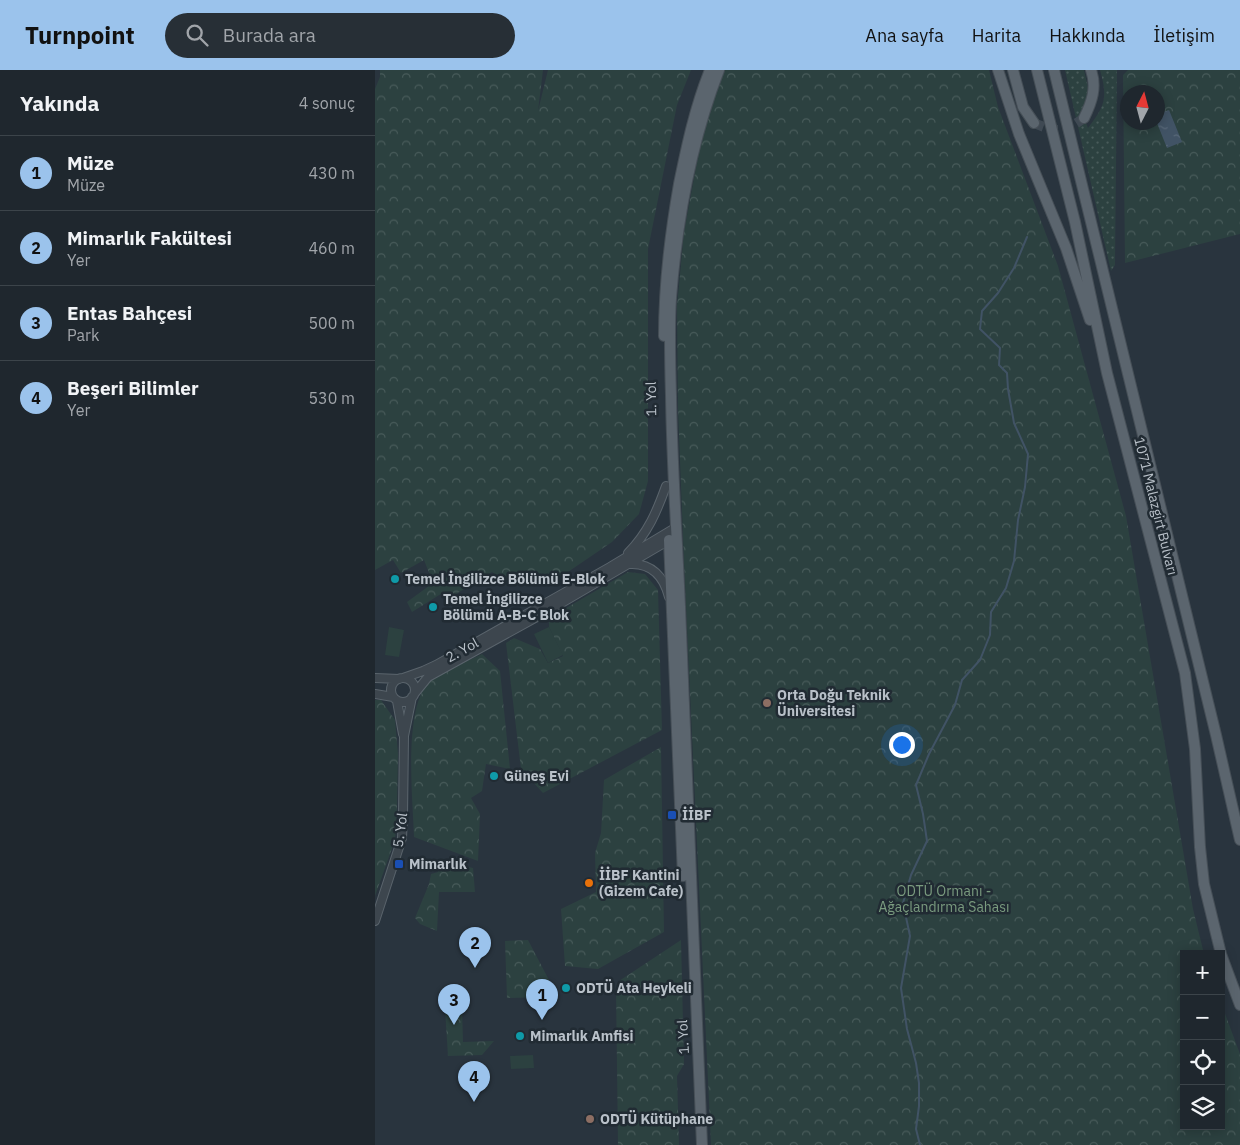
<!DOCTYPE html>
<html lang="tr">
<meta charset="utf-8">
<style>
body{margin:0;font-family:"IBM Plex Sans",sans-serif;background:#272f36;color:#f1f3f6}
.controls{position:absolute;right:15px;bottom:15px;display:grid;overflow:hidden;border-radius:0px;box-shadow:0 2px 12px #0003}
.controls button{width:45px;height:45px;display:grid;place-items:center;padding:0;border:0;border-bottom:1px solid #3c444a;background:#1f272e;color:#f1f3f6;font:25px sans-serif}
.compass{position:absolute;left:745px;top:15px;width:45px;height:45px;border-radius:50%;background:#1f272e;box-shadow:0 2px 12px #0003;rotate:6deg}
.you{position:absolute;left:526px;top:674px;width:18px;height:18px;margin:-12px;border:4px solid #fff;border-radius:50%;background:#1a73e8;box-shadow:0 0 0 8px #1a73e833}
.badge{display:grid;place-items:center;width:32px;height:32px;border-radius:50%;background:#9bc3ec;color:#111;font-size:16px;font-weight:700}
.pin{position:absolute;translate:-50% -41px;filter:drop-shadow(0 1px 2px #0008)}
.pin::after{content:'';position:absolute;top:26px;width:18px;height:15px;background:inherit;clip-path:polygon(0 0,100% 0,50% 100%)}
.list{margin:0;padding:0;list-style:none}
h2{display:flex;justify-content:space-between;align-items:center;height:65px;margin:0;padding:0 20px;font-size:21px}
h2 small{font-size:16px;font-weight:400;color:#a1a5aa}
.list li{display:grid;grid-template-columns:32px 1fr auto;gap:15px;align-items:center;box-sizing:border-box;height:75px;padding:0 20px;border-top:1px solid #3c444a}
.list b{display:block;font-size:19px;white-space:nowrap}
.list p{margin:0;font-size:16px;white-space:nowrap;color:#a1a5aa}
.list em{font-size:16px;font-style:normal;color:#a1a5aa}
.icon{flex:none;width:28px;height:28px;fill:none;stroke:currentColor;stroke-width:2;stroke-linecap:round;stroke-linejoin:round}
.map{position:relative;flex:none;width:865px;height:1075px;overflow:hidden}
header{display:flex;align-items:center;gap:30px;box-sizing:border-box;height:70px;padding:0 25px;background:#9bc3ec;color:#111}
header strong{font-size:24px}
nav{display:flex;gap:28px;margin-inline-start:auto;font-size:18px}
.search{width:350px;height:45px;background:#272f36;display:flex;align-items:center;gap:12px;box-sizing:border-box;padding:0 18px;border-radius:28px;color:#a1a5aa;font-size:19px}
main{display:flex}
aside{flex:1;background:#1f272e}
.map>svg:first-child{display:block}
.grass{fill:url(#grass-dots)}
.forest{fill:url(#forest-crowns);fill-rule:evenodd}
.pitch{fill:#2c4140}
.water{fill:url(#water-ripples)}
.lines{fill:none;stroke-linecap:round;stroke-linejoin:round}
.stream{stroke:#415365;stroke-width:2}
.major-tunnel{stroke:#3f4953;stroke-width:10;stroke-dasharray:10 5;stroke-linecap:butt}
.minor-casing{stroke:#5a646c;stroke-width:10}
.major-casing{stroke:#464f57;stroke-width:12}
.minor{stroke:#3d464e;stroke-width:8}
.major{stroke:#5b656e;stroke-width:10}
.culture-dot{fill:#0f9aa8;stroke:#212b33;stroke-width:2}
.education-dot{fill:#8d6e63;stroke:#212b33;stroke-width:2}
.transit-dot{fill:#1a4fb4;stroke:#212b33;stroke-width:2}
.food-dot{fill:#e8710a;stroke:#212b33;stroke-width:2}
.labels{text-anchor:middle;stroke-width:5;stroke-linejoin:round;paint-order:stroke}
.street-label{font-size:14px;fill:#b9c1c9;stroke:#212b33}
.poi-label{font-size:14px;font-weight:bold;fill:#b9c1c9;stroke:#212b33;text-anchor:start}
.park-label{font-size:14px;fill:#7a9b7f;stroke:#212b33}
</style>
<header>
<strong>Turnpoint</strong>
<div class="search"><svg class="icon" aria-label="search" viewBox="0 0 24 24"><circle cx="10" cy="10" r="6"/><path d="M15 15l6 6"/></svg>Burada ara</div>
<nav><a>Ana sayfa</a><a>Harita</a><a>Hakkında</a><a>İletişim</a></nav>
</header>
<main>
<aside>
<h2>Yakında<small>4 sonuç</small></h2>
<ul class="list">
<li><span class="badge">1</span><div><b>Müze</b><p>Müze</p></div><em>430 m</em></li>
<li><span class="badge">2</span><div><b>Mimarlık Fakültesi</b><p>Yer</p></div><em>460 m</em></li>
<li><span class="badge">3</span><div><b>Entas Bahçesi</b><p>Park</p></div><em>500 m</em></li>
<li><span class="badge">4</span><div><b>Beşeri Bilimler</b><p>Yer</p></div><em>530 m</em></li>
</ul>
</aside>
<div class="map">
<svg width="865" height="1075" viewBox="0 0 865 1075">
<defs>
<pattern id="grass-dots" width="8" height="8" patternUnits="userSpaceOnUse" patternTransform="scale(1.25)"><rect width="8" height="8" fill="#2c4140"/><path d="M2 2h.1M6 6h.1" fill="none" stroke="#485b5a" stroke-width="1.8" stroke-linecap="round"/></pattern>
<pattern id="forest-crowns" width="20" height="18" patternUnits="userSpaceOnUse" patternTransform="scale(1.25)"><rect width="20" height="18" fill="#2c4140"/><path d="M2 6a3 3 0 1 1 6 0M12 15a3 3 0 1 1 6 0" fill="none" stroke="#485b5a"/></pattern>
<pattern id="water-ripples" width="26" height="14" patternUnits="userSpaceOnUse" patternTransform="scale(1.25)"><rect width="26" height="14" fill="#415365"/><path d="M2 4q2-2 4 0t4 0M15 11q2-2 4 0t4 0" fill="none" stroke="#5a6a7a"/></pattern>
</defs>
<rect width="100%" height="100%" fill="#29343e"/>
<!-- grass -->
<path class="grass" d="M690,0H709L714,22L707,43L713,58C730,36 733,28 725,0H742L740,195L736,201Z"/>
<!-- forest -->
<path class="forest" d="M5,0H168L163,41L173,0H316L302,35L273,179V411L264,444L237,472L187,506L127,510L117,502L76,527L69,522L37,542L32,532L58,513L49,490L26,503L18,490L0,500V19L5,7Z
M350,0H614L623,37L683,196L751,446L818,839L829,884H809V1056H846V933L865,984V1075H336L309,492L303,339L302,236L309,162L328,60Z
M753,0H865V164L750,193L748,5ZM752,22H782V52H752Z
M253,502L270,504L283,520L287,660L168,723L146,699L131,573L139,568L165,579L173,593L188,586L174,557V548Z
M107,584L125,601L135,699L111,694L107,721L96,728L105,744L103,791L39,767C38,730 28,641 53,613C65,601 92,592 107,584Z
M0,630H6L20,650L23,684L22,737L20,770L0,826Z
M286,677L289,862L223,899L190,896L186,839L221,822L220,783L226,763L229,710Z
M65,790L98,798L100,822H64L62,861L45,854L40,848L54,814L56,804L63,802Z
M153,870L175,912L176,927L132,928L130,871Z
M306,870L309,994L302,1006L304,1075H243L241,918L244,911Z
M87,938L88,972L119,971L107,985L73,986L70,939Z"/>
<!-- pitch -->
<path class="pitch" d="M14,557L29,560L24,587L10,585Z
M174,557L188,585L173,593L159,564Z
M158,985L159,998L136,999L135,986Z"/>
<!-- water -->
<path class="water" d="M794,40L807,72L792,78L782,53L783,44Z"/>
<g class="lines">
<!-- stream -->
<path class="stream" d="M545,1075L541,1059L544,1036V1013L541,993L532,959L526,918L535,866L528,833L536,805L552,771L548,744L541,715L554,684L580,635L587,610L605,590L615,565L616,542L631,518L639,491L643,450L650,417L653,384L639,353L633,319L632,303L624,295L625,278L605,259L607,241L623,223L639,198L652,167"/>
<!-- major-tunnel -->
<path class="major-tunnel" d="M659,53C683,63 688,63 709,48"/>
<!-- minor casing -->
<g class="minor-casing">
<path id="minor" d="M253,483C273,463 282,441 291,416
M255,494C277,493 289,507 294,527
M0,608L24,609
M28,608L48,601L61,595L235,497L300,458
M16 620a12 12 0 1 1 24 0a12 12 0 1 1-24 0Z
M40,623L53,607L178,538L296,469
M0,624L18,627
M22,631L28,664
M0,851L27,768L28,747L29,666L37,627"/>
</g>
<!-- major casing -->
<g class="major-casing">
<path id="major" d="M623,0L644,64L691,178L715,250
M638,0L648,37L659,53
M662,0L700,152L732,303L810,603L820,679L825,777L829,814L846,884
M679,0L841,665L865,770
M709,48C717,32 722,17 716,0
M289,266C289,215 295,165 304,114C312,75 320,37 335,0
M294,470L308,806
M846,884L865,935
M327,1075C319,896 311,717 305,537C302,467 297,396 296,326C295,293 294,260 296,228C302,151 316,72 344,0"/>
</g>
<!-- minor -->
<use href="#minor" class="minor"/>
<!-- major -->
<use href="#major" class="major"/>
</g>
<!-- markers -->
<g class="culture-dot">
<circle cx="20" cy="509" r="5"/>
<circle cx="58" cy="537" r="5"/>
<circle cx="119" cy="706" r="5"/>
<circle cx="191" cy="918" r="5"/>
<circle cx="145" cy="966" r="5"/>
</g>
<g class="education-dot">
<circle cx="392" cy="633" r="5"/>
<circle cx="215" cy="1049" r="5"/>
</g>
<g class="transit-dot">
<rect x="292" y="740" width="10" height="10" rx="2.5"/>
<rect x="19" y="789" width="10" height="10" rx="2.5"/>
</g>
<circle class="food-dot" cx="214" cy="813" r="5"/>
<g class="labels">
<!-- street labels -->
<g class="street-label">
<text transform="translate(276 329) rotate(-91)" y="5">1. Yol</text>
<text transform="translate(781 436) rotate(76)" y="5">1071 Malazgirt Bulvarı</text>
<text transform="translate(87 580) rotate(-29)" y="5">2. Yol</text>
<text transform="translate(25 760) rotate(-82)" y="5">5. Yol</text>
<text transform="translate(308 967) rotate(-93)" y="5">1. Yol</text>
</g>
<!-- poi labels -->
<g class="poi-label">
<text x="30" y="514">Temel İngilizce Bölümü E-Blok</text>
<text x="68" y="534">Temel İngilizce<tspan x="68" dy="16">Bölümü A-B-C Blok</tspan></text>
<text x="402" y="630">Orta Doğu Teknik<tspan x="402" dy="16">Üniversitesi</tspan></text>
<text x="129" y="711">Güneş Evi</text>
<text x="307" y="750">İİBF</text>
<text x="34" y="799">Mimarlık</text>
<text x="224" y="810">İİBF Kantini<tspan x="224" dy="16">(Gizem Cafe)</tspan></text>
<text x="201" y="923">ODTÜ Ata Heykeli</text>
<text x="155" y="971">Mimarlık Amfisi</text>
<text x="225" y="1054">ODTÜ Kütüphane</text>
</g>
<!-- park labels -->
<g class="park-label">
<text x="569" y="826">ODTÜ Ormanı -<tspan x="569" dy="16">Ağaçlandırma Sahası</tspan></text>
</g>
</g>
</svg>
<div class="controls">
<button>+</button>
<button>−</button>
<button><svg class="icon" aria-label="locate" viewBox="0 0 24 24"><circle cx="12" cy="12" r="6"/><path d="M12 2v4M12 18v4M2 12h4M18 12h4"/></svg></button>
<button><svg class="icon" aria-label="layers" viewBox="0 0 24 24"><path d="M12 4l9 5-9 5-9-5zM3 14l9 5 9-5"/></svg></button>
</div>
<svg class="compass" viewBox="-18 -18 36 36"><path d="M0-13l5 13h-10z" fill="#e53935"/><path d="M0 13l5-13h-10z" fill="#a1a5aa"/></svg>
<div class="you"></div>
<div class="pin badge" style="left:167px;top:950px">1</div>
<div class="pin badge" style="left:100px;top:898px">2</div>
<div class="pin badge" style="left:79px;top:955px">3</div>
<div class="pin badge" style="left:99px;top:1032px">4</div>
</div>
</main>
